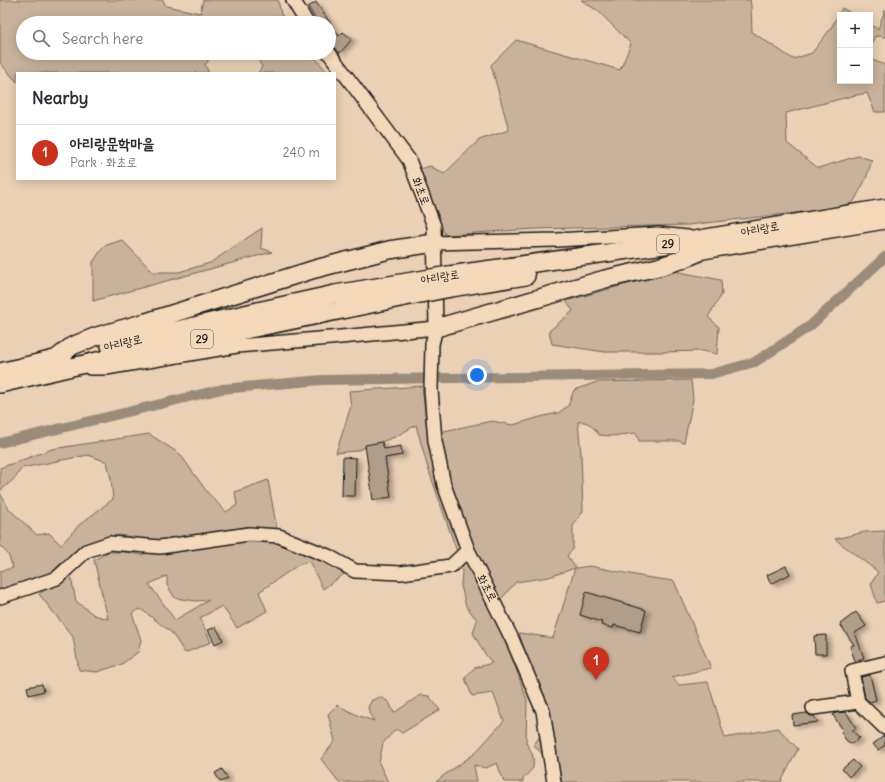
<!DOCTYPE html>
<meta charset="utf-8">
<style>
body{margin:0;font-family:Delius,"Poor Story",sans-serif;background:#f2f2f3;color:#2b2b33}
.controls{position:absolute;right:12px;top:12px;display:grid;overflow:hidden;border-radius:0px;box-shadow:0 2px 10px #0003}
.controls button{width:36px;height:36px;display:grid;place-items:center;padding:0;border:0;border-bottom:1px solid #e1e1e2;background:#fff;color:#2b2b33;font:20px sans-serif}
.you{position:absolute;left:477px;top:375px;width:14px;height:14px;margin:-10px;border:3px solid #fff;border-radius:50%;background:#1a73e8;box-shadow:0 0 0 6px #1a73e833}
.badge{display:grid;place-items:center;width:26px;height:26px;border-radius:50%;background:#c8321e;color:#fff;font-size:13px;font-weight:700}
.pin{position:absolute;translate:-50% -33px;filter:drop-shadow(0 1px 2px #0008)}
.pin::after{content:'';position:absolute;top:21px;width:14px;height:12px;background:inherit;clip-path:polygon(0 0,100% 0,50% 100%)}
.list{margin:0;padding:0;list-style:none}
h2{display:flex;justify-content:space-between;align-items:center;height:52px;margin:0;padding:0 16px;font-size:17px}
h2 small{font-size:13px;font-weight:400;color:#7c7c81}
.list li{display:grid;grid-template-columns:26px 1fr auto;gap:12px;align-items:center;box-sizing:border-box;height:56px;padding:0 16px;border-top:1px solid #e1e1e2}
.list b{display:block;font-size:15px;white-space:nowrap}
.list p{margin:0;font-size:13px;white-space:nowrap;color:#7c7c81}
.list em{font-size:13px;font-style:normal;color:#7c7c81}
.icon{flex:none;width:22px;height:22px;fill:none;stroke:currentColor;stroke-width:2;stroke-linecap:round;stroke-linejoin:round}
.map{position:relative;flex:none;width:885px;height:782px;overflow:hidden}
.search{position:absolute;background:#fff;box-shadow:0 2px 10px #0003;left:16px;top:16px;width:320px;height:44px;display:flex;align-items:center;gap:10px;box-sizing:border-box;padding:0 14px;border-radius:22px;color:#7c7c81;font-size:15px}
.panel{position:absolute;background:#fff;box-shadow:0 2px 10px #0003;left:16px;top:72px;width:320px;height:108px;border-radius:0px}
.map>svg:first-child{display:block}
.green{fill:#c8b29b;stroke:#72675c;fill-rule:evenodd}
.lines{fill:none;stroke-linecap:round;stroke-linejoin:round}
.canal{stroke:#9b8b7a;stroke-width:10}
.building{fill:#b19e89;stroke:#1c1c1c;filter:url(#shadow)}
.minor-casing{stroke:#1c1c1c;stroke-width:16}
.major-casing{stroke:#1c1c1c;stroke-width:20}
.minor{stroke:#f3d8ba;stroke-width:13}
.major{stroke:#f3d8ba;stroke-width:17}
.major-bridge-casing{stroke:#1c1c1c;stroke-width:20;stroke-linecap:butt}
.major-bridge{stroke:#f3d8ba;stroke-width:17}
.labels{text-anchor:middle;stroke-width:3;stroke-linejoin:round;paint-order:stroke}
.shield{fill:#f3d8ba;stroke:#5c544b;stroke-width:1}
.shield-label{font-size:11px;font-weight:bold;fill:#1c1c1c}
.street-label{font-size:12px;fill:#1c1c1c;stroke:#f3d8ba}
</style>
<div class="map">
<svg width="885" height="782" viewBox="0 0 885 782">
<defs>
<filter id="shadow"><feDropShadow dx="4.5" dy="2.5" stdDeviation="2" flood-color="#0004"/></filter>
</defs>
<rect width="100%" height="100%" fill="#ead0b4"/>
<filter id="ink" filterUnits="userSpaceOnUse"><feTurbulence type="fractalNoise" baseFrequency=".025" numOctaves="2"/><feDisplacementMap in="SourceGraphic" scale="8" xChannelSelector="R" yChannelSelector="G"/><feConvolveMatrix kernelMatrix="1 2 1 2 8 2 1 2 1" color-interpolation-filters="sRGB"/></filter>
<g filter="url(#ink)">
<!-- green -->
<path class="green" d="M0,0H163L166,6L200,13L203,0H278L281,14L287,23H238L237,21L235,23H23V53H214L205,65L209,73H17V82L0,63Z
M581,0H750L751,5L752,32L793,59L812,53L831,28L842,8L854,15H840V81H870V59L885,65V112H875L867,93L852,96L786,113L787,143L818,168L858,156L872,160L866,179L853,203L821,210L688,225L534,229L445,235L420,169L430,166L444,174L479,140L509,130L491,65L516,40L620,70L631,44L598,11Z
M885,10V37L875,36L870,47V25L878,29Z
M255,53H311L328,73H258L262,67Z
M262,228L261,248L272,252L93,301V262L104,246L122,240L153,272H179L210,263Z
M674,271L721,280L722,294L708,317L719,327L717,354L702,351L662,352H605L552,344L549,331L573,311L566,301Z
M691,380L693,399L684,443L679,441H639L636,433L611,436L599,435C593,427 588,420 578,422L581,454L583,511L573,526V549L567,556L576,568L590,566L645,577L674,581L711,668L672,677L679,685L708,682L725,738L778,728L798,749L781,782H558L555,768L534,745L547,725L546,717L519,633L553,638L575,568L549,577L516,582L501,599L490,610L510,652L527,700L526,743C533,753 534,757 533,768L523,779V782H504L497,763L486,768L474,765L477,782H436L443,776L474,754L504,721L493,693L472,696L465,678L474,668L492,663L483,651L473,633L477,620L466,606L461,586L462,571L456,549L427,465L416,425L395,437L355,451L336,453L351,406L349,391L422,386L426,421L432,454L444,431L492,421L513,425L540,417L558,413L568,406L574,390L597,382Z
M149,434L180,454L207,492L226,512L237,505L235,492L268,480L279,541L347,572L323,589L309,561L298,565L259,592L267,611L237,628L222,606L200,618L211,642L185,653L171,632L141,609L132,613L141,640L138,652L122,664L97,672L79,670L73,637L39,594L70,573L76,601L94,615L108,619L94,560L108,552H125L143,555L150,541L121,535L97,541L70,554L51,573L0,590V571L13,568L8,554L0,546V493L9,509L37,535L49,533L61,545L79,525L113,499L111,479L107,462L88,455L22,468L14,479L0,491V468L52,449ZM167,576V585L175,598L196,601L209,600L175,620L149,584Z
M885,531V601L877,603L871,584L878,572L835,539L865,532Z
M420,695L429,696L440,710L402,733L396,729L383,743L379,763L388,782H339L321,759L335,741L328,714L337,705L359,716L374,721L370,715L368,707L372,700L380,697L389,702L394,713Z"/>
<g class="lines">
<!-- canal -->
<path class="canal" d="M0,443L222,389L322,380L711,374L755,362L810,326L885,257"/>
</g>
<!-- building -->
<path class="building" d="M316,2L339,36L343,32L352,39L340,53L332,46L336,40L329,35V23H318L308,7Z
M382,442L384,449L401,446L402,455L385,458L391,497L373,500L365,445Z
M343,457L356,458L355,496H342Z
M786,566L790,574L771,584L767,575Z
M586,592L646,610L640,632L614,625L613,628L601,625L602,622L580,615Z
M856,612L866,626L855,633L864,658L855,661L850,646L854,645L840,624Z
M216,627L223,640L215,644L208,630Z
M826,635V654H815L814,636Z
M870,675L876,700L870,702L865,698L861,677Z
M42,684L44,691L29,695L27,687Z
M846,712L856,728L852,731L860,738L851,744L846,740L841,732L843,730L833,715L835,713Z
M807,713L810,716H814L818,722L793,725L792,715Z
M884,736H885V745L878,750L873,744Z
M853,760L860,767L849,777L842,769Z
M222,769L228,779L220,782L215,773Z"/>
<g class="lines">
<!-- minor casing -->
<g class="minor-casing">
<path id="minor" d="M293,0L307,23
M329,53L409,160L434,226L436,328L432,344L431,390L435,441L444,485L468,550L512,639L543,711L554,782
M434,243L557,240L658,234L688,237
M90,368H106L237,346L330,338L436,328
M0,597L57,578L86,551L110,543L160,547L249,534L279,536L328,556L355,571L401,573L451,566L468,550
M858,702L852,671L885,663
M813,708L858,702L885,728"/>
</g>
<!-- major casing -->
<g class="major-casing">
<path id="major" d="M685,253L885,220
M449,275L664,245L885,208
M451,288L526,276
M436,328L605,279L658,267L681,260L697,253
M110,346L249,313L335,294L401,283
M57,358L72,346L97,336L146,322L315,269L389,250L434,243
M0,372L63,357
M0,384L114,357L405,297"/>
</g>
<!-- minor -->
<use href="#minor" class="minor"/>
<!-- major -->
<use href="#major" class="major"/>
<!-- major-bridge casing -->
<g class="major-bridge-casing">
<path id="major-bridge" d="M401,283L449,275
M405,297L451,288"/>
</g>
<!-- major-bridge -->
<use href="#major-bridge" class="major-bridge"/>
</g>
</g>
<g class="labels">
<!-- shield labels -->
<g class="shield">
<rect x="657" y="235" width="22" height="18" rx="3"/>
<rect x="191" y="330" width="22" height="18" rx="3"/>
</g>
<g class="shield-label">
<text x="668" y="248">29</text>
<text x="202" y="343">29</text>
</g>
<!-- street labels -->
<g class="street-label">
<text transform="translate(421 191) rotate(69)" y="4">화초로</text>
<text transform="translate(760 229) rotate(-10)" y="4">아리랑로</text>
<text transform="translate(440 277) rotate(-9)" y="4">아리랑로</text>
<text transform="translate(123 343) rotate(-13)" y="4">아리랑로</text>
<text transform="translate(487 588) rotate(63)" y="4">화초로</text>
</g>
</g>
</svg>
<div class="controls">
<button>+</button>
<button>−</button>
</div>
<div class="you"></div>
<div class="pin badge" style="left:596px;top:680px">1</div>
<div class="search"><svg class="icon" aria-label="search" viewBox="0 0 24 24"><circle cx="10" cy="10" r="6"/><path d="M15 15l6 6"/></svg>Search here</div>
<section class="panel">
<h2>Nearby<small></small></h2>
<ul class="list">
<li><span class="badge">1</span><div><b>아리랑문학마을</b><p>Park · 화초로</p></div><em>240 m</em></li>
</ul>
</section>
</div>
